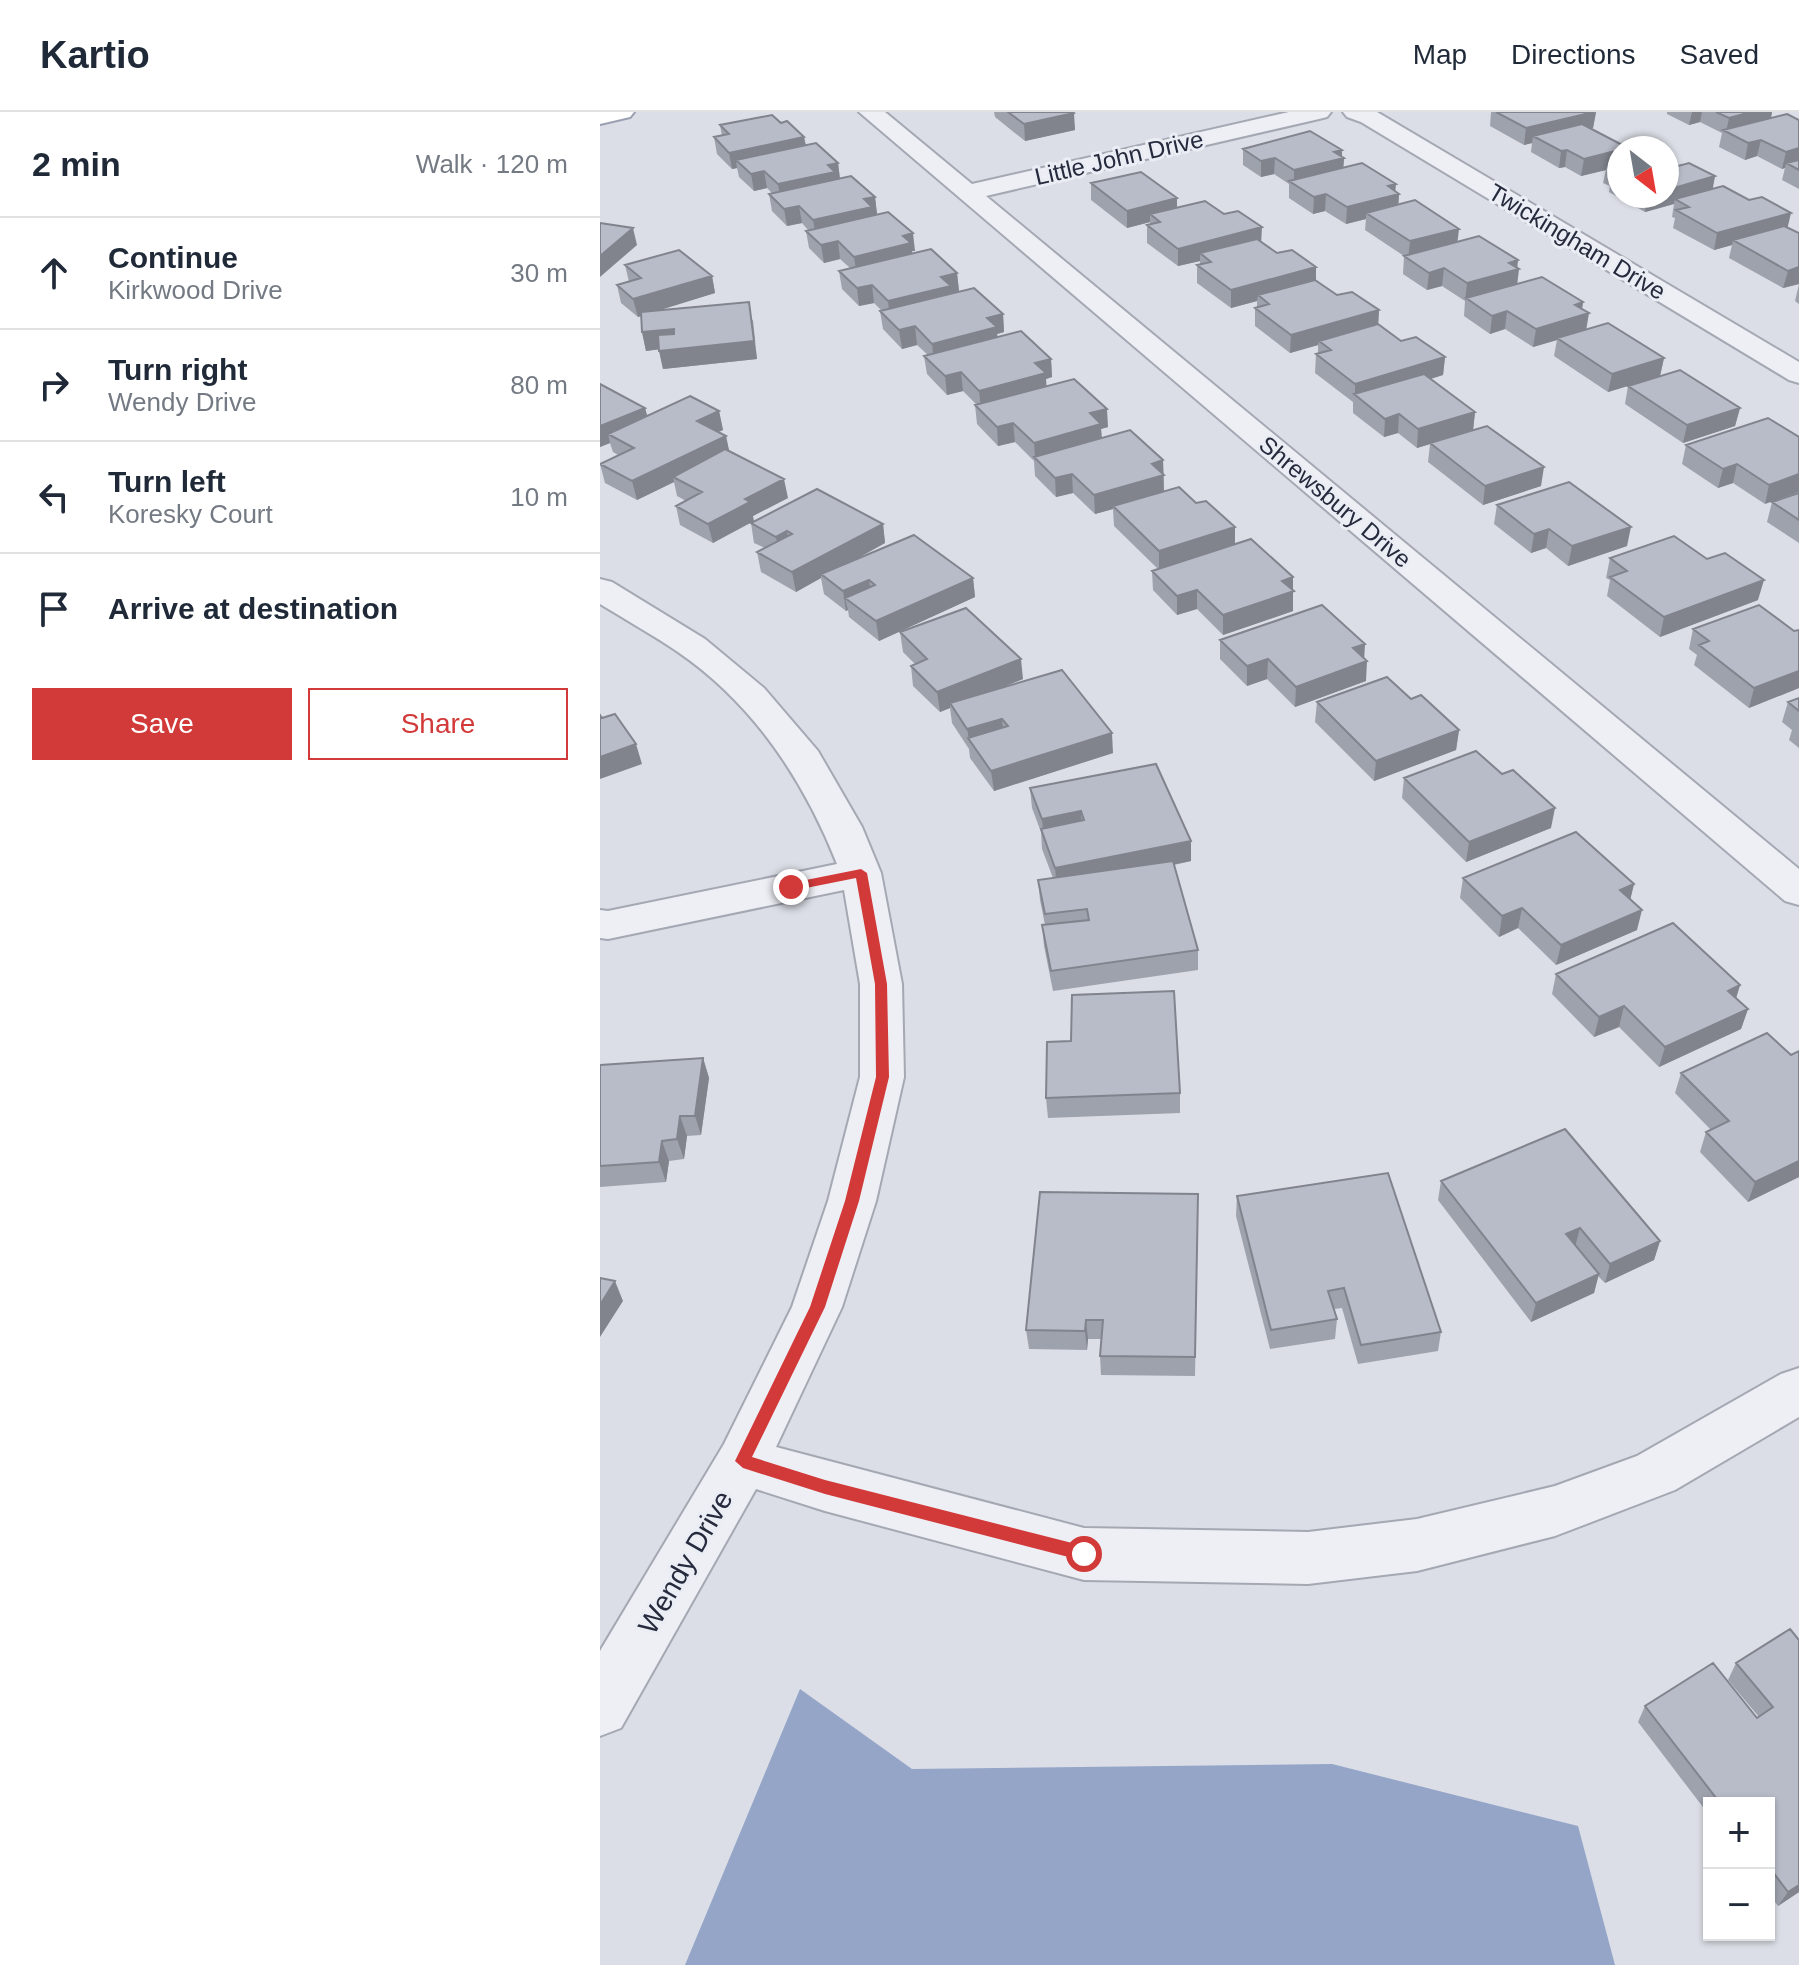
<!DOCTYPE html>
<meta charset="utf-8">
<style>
body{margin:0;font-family:Arial,sans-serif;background:#f2f2f3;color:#1f2937}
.controls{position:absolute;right:24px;bottom:24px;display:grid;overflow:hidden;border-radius:0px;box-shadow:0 2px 6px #0004}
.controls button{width:72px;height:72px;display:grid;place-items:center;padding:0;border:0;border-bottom:2px solid #e0e1e3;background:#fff;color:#1f2937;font:40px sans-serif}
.compass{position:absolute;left:1007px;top:24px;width:72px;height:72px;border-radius:50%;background:#fff;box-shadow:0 2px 6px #0004;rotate:149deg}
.stop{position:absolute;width:24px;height:24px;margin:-18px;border:6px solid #d23a39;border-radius:50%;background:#fff}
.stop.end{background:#d23a39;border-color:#fff;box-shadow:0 2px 8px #0008}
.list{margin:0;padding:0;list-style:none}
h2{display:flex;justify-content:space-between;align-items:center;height:104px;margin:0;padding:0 32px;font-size:34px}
h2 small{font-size:26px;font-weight:400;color:#747a83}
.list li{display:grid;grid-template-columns:52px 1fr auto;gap:24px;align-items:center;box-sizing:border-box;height:112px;padding:0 32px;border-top:2px solid #e0e1e3}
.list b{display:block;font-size:30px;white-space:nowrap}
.list p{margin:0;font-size:26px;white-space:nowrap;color:#747a83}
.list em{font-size:26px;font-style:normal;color:#747a83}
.actions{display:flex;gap:16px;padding:24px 32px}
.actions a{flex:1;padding:18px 0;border:2px solid #d23a39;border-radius:0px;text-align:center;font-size:28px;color:#d23a39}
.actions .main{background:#d23a39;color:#fff}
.icon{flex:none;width:44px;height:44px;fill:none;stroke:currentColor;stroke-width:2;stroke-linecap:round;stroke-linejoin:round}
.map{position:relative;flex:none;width:1199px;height:1853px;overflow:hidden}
header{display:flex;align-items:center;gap:48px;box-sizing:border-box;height:112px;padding:0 40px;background:#fff;border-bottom:2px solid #e0e1e3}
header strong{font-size:38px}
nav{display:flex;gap:44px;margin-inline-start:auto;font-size:28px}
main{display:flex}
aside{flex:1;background:#fff}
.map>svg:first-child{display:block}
.water{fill:#94a5c8}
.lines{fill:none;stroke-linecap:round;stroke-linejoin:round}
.minor-casing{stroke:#a4a8b3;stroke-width:4}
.major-casing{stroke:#9aa0b2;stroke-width:4}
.minor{fill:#eeeff5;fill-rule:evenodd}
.major{fill:#fff;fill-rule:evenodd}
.wall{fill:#9ea2ad}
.shaded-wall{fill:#81848d}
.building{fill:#b8bcc9;stroke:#81848d;stroke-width:2}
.route{fill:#d23a39}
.labels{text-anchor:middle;stroke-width:6;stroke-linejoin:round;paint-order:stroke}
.far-street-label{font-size:24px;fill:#252a3d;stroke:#eaedf4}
.street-label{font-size:28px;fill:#252a3d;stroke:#eaedf4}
</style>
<header>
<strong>Kartio</strong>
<nav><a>Map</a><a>Directions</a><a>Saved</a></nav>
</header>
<main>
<aside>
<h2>2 min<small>Walk · 120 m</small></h2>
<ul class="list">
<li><svg class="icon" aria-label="ahead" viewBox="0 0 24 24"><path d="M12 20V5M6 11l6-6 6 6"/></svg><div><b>Continue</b><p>Kirkwood Drive</p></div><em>30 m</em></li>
<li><svg class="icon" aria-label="right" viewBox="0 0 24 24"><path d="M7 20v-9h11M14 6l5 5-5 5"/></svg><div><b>Turn right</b><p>Wendy Drive</p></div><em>80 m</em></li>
<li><svg class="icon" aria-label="left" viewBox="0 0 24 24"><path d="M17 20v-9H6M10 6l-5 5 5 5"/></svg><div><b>Turn left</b><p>Koresky Court</p></div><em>10 m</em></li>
<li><svg class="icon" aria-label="arrive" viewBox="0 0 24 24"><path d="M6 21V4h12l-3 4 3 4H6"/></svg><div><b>Arrive at destination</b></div></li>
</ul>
<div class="actions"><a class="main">Save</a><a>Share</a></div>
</aside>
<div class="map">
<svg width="1199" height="1853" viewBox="0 0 1199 1853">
<rect width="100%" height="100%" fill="#dbdee6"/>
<!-- water -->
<path class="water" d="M200,1577L312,1657L732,1652L978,1714L1015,1853H85Z"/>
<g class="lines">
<!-- minor casing -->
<g class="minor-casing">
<path id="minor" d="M259,0H285L372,72L689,0H731L727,5L719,7L386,84L1199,757V793L1185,789Z
M743,0H777L1199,250V271L1189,268L761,10L747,5Z
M0,467L12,470L105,527L164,576L218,639L262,715L281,761L302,872L304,965L276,1089L242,1195L176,1335L484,1416L708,1420L817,1407L955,1374L1037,1344L1181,1262L1199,1256V1305L1075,1378L955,1424L817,1459L708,1472L484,1468L225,1399L156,1377L21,1616L0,1624V1539L124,1332L192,1195L228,1089L260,965V872L244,778L8,827L0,826V798L8,799L237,752C204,669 154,592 78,540C53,523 26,508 0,492Z"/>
</g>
<!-- major casing -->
<g class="major-casing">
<path id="major" d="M0,0H34L30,5L0,12Z"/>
</g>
<!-- minor -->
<use href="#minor" class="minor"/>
<!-- major -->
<use href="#major" class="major"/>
</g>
<!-- wall -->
<path class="wall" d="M394,0H473L475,18L425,29L395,5Z
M891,0H996L993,16H991L1019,36V84H1067L1078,54L1115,64L1112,77L1199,121V192L1195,189L1199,172L1183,176L1129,146L1132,133L1114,138L1073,116L1075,106L1072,105L1074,92L1045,100L1009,80L1010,74L1003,71L1006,58L981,64L965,55L959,56L931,40L932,31L924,33L890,14Z
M1067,0H1172L1171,6L1199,8V77L1182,68L1185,56L1182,57L1157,44L1145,48L1119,35L1122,21L1100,10L1089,13L1067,2Z
M181,11L204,25L206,33L238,51L240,66L275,85L277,102L315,139H312L313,142L357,161L359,179L352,182L403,202L404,220L397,222L398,225L451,247L452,265L446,267V274L508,315L501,317L502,326L563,348L564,379L596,391L635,415V433L693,465V499L623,523L597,497L577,503L553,478L552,459L558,457L514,414L513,397L495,402L473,381L456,385L435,364L434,349L415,330L398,334L377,312L375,293H377L363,279L347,283L327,262L324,244L328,243L317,233L302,237L283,217L280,199H282L274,191L259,194L242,177L239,159L250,156L240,147L224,151L209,136L206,119L208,118L202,111L187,114L172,99L169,82L172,81L167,76L154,79L139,65L137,56L132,57L117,42L114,25L122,24L120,13Z
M643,37L742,45L744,46L743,56L799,82L798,93L858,130L918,148L917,172L983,190L982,197L986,217L1064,246L1060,264L1140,296L1135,314L1083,331L1025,292L1028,274L1008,280L954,244L957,228L933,235L905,217L890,222L864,204L865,189L842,174L827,178L803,162L804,144L765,118L766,107L746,112L725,99L713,102L689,86V72L674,62L661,65L643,53Z
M491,71L577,96L661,130L737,183L779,198L778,212L801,229L845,245L843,263L830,267L875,300L873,318L941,374L883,393L828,350L830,332L817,336L798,321L784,325L753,301V290L715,261L716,242H718V233L690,241L655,214V196H657V189L631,196L597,171V153L600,152V149L578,154L547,131V113L550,112V110L527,116L491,88Z
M25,153L112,164L115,181L58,198L153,208L157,247L63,257L59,237L46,239L42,220L41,204L38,205L21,191L17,173L29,170Z
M0,272L45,296L47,304L119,299L123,318L118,320L126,324L129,339L188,386L153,404L113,431L80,413L76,394L86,389L77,384L74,370L37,388L5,371L0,352L18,343L13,340L10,331L0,335Z
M1199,325L1165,392L1133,371L1118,376L1082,352L1086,333Z
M1199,381V431L1167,410L1172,390Z
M897,393L1027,434L968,454L946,436L931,441L894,412Z
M151,411L283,412L285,431L254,448L373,466L375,485L279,529L249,505L248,498L246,499L224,482L221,466L196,480L161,460L157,440L165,436L154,431Z
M1010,446L1158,488L1060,525L1007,484L1010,468L1006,466Z
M1093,517L1194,519L1199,518V576L1149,596L1094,553L1097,543L1089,537Z
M300,520L423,567L399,577L513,641L394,679L370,646L369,637L352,611L350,596L340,600L313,574L311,554L315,552L303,540Z
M620,528L764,546L766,569L695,595L667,567L647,574L620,547Z
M1199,586V636L1189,628L1192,618L1182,610L1188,590Z
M811,587L859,618L856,638L774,669L715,610L717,590Z
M902,662L951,716L866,750L802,686L804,666Z
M430,676L591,749L574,753L598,838V858L453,879L444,834L442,813H445L440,788L438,768L453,766L442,737L441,720L432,696Z
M863,766L1034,772L1030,787L1037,818L956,853L918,816L899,825L860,786Z
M956,862L1140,873L1136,886L1148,897L1141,917L1059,955L1019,915L994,925L952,882Z
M1199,939V1065L1148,1090L1100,1040L1106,1020L1111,1018L1075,981L1081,961L1191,943Z
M103,946L109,966L101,1023L87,1024L84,1047L69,1049L66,1070L0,1075V953Z
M580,981V1001L448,1006L446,986Z
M841,1069L1060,1129L1054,1148L1005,1171L998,1164L994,1181L931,1210L838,1088Z
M637,1084L841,1220L838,1239L758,1252L742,1196L734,1197L737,1207L735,1227L670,1237L636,1104Z
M598,1102L595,1264L501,1263L500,1244L501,1227H488L487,1238L429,1237L426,1218Z
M1199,1528V1780L1178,1794L1169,1782V1691H1109V1703L1038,1610L1045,1594L1157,1606L1159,1605L1128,1568L1136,1551Z"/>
<!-- shaded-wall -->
<path class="shaded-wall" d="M996,0L993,16L942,29L933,24L932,31L924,33L926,16Z
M1092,0H1102L1100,10L1089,13Z
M1151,0H1172L1170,10L1126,20L1129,6Z
M474,1L475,18L425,29L424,12Z
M204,25L207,42L136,48L137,56L132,57L129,41Z
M1161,28L1157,44L1145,48L1148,31Z
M1199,36V52L1186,51L1185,56L1182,57L1186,40Z
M742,38V47L744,46L743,63L694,72V58L734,40Z
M967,38L965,55L959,56L961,39Z
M1019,38V54H1006V58L981,64L984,47Z
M675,46L674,62L661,65V49Z
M238,51L240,68L181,90L178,72L228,53Z
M164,59L167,76L154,79L151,62Z
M1115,64L1112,81L1075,87L1074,92L1045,100L1048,84H1067V78Z
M796,72L795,83L799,82L798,99L766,101V107L746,112L747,95L788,74Z
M726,82L725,99L713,102L714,85Z
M275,85L277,102L216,125L213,108L264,87Z
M577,86V104L550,102V110L527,116V99Z
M199,94L202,111L187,114L184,97Z
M1191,101L1187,118L1133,128L1132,133L1114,138L1117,121Z
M662,115L661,133L600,141V149L578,154V137Z
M33,116L37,133L0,165V144Z
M859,117L857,134L808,147L810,129Z
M313,121L315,139H312L313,149L257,163L254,145L303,124Z
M238,129L240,147L224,151L221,133Z
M918,148L916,158L919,157L917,174L866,186L865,189L867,171L909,151Z
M716,155V173L658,183L657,189L631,196V178Z
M1199,155V172L1183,176L1188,159Z
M844,156L842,174L827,178L829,161Z
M357,161L359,179L351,181L352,192L290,207L288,189L341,165Z
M112,164L115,181L38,205L33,187Z
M272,173L274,191L259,194L257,176Z
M149,190L157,247L63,257L59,239Z
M983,190L981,204L989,201L986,219L957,226V228L933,235L936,217L975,193Z
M779,198L778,216L719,229L718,233L690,241L691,223Z
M907,199L905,217L890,222L892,204Z
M403,202L404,220L397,222L398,234L334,250L332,232L387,206Z
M315,214L317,233L302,237L299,218Z
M74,217L78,235L46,239L42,220Z
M845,245L843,263L762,288L755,283V272Z
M1064,246L1060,264L1008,280L1012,262Z
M451,247L452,265L446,267L447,280L381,297L379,279L435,251Z
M361,260L363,279L347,283L345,264Z
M45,296L50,314L8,322L10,331L0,335V314Z
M1140,296L1135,314L1083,331L1087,313Z
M507,297L508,315L501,317L502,331L435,346L434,331L490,301Z
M119,299L123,318L101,328L97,309Z
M875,300L873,319L817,336L818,317Z
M799,302L798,321L784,325L785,307Z
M413,311L415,330L398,334L397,315Z
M126,324L130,343L73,365L74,370L37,388L32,369Z
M563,348L564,382L513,394V397L495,402L494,383L552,352Z
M1137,352L1133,371L1118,376L1123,357Z
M944,355L941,374L883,393L885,374Z
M472,362L473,381L456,385L455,366Z
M1199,362V380L1165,392L1169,373Z
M184,367L188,386L153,404L154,409L113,431L108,412L145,387Z
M283,412L285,431L224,465L221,462V466L196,480L192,460Z
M635,415V435L559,459V439Z
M1031,415L1027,434L968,454L972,434Z
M949,417L946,436L931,441L934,422Z
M187,419L190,438L179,444L176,425Z
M693,465V499L623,523V503L682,469Z
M373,466L375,485L279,529L276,509Z
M269,468L272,488L245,486L248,498L246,499L243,479Z
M1164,468L1158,488L1060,525L1064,505Z
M597,478V497L577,503V484Z
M765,532L764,550L767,549L766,569L695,595L696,575L753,536Z
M421,547L423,567L352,595L350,591V596L340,600L337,580Z
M668,547L667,567L647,574V554Z
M1199,559V576L1149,596L1154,576Z
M402,607L404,627H369L367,617Z
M859,618L856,638L774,669L776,649Z
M512,621L513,641L394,679L391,659Z
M36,632L42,652L0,667V645Z
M955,696L951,716L866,750L869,730Z
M481,699L482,719L444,727L442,707Z
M591,729V749L457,776L455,756Z
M1034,772L1029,793L1020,778Z
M922,796L918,816L899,825L902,804Z
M1042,798L1037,818L956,853L961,833Z
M1140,873L1134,893L1128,879Z
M1024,894L1019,915L994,925L999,905Z
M1148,897L1141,917L1059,955L1065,935Z
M103,946L109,966L101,1023L95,1004Z
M80,1004L87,1024L84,1047L77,1027Z
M62,1029L69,1049L66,1070L59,1050Z
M1199,1049V1065L1148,1090L1155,1070Z
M980,1116L975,1135L966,1122Z
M1060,1129L1054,1148L1005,1171L1010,1152Z
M999,1162L994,1181L931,1210L936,1191Z
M15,1169L23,1189L0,1225V1193Z
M486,1208L488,1227L487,1238L485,1219Z
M1199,1773V1780L1178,1794L1188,1780Z"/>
<!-- building -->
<path class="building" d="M408,0H473L474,1L424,12Z
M896,0H994L926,16Z
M1116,0H1151L1129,6Z
M1187,2L1199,8V36L1186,40L1161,28L1148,31L1123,18Z
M172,3L181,11L187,9L204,25L129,41L114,25L129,22L120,13Z
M982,12L1028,36H1019V38L984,47L967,38L961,39L933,24Z
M710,19L742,38L734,40L744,46L694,58L675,46L661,49L643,37Z
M216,31L238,51L228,53L235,60L178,72L164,59L151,62L136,48Z
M1199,48V58L1186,51Z
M1067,49L1078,54L1089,51L1115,64L1067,78Z
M762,51L796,72L788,74L799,82L747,95L726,82L714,85L689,69Z
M1019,51V67L1012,63L1019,61L1006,54Z
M541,60L577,86L527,99L491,71Z
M251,64L275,85L264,87L272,95L213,108L199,94L184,97L169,82Z
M1123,74L1149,88L1162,85L1191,101L1117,121L1076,98L1089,95L1075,87Z
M815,88L859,117L810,129L766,101Z
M605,89L624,102L638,99L662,115L578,137L547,113L560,110L550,102Z
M288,100L313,121L303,124L311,131L254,145L238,129L221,133L206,119Z
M0,111L33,116L0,144Z
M1184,114L1199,121V155L1188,159L1133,128Z
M879,124L918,148L909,151L919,157L867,171L844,156L829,161L804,144Z
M657,127L677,141L692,138L716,155L631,178L597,153L611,150L600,141Z
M331,137L357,161L341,165L351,174L288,189L272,173L257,176L239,159Z
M79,138L112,164L33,187L17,173L41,166L25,153Z
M942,165L983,190L975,193L989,201L936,217L907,199L892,204L866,186Z
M715,168L737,183L752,180L779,198L691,223L655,196L669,192L658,183Z
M374,176L403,202L387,206L397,215L332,232L315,214L299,218L280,199Z
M149,190L154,229L59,239L58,223L74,222V217L42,220L41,200Z
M1008,211L1064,246L1012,262L957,226Z
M778,212L801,229L816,225L845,245L755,272L716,242L731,238L719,229Z
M421,219L451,247L435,251L446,261L379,279L361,260L345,264L324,244Z
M1080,258L1140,296L1087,313L1028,274Z
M824,262L875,300L818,317L799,302L785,307L754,282Z
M474,267L507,297L490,301L501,312L434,331L413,311L397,315L375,293Z
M0,272L45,296L0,314Z
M90,284L119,299L97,309L126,324L32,369L0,352L34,336L8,322Z
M1168,306L1199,325V362L1169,373L1137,352L1123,357L1086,333Z
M887,314L944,355L885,374L830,331Z
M530,318L563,348L552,352L564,363L494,383L472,362L455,366L434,345Z
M125,337L184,367L145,387L150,390L108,412L76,394L102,380L73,365Z
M969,370L1031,415L972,434L949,417L934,422L897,393Z
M579,375L596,391L606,389L635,415L559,439L513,394Z
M217,377L283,412L192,460L157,440L192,422L187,419L176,425L151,411Z
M1199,381V408L1172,390Z
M314,423L373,466L276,509L245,486L275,473L269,468L243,479L221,462Z
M1074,424L1107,447L1125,441L1164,468L1064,505L1010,465L1027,459L1010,446Z
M651,427L693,465L682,469L694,479L623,503L597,478L577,484L552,459Z
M722,493L765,532L753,536L767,549L696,575L668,547L647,554L620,528Z
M1159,493L1194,519L1199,518V559L1154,576L1099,533L1109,529L1093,517Z
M366,496L421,547L337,580L311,554L327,547L300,520Z
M462,558L512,621L391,659L368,626L408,614L402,607L367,617L350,591Z
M787,565L811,587L821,583L859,618L776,649L717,590Z
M1199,586V599L1188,590Z
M15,602L36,632L0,645V603L2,606Z
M876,639L902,662L913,658L955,696L869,730L804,666Z
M556,652L591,729L455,756L441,717L484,708L481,699L442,707L430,676Z
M976,720L1034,772L1020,778L1042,798L961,833L922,796L902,804L863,766Z
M573,749L598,838L451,859L442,813L489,808L487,797L445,802L438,768Z
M1073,811L1140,873L1128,879L1148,897L1065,935L1024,894L999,905L956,862Z
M574,879L580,981L446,986L447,930L471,929L472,883Z
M1167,921L1191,943L1199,939V1049L1155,1070L1106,1020L1129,1009L1081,961Z
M103,946L95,1004H80L77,1027L62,1029L59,1050L0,1054V953Z
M965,1017L1060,1129L1010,1152L980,1116L966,1122L999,1162L936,1191L841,1069Z
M788,1061L841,1220L761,1233L744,1176L728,1179L737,1207L671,1218L637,1084Z
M440,1080L598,1082L595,1245L500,1244L503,1208H486L485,1219L426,1218Z
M0,1166L15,1169L0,1193Z
M1190,1517L1199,1528V1773L1188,1780L1169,1755V1691H1120L1045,1594L1113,1551L1157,1606L1173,1595L1136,1551Z"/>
<!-- route -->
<path class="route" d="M261,757L267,761L287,872L289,965L259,1089L225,1195L152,1345L225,1368L484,1434L492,1442L484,1449L225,1382L143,1356L135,1349L210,1195L245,1089L276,965L275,872L256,766L191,779L185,775L191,771Z"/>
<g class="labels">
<!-- far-street labels -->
<g class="far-street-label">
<text transform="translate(519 46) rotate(-13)" y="8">Little John Drive</text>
<text transform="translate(977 130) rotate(31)" y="8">Twickingham Drive</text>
<text transform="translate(735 390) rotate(40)" y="8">Shrewsbury Drive</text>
</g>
<!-- street labels -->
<g class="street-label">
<text transform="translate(85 1450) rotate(-60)" y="10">Wendy Drive</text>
</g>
</g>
</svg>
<div class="controls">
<button>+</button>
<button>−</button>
</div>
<svg class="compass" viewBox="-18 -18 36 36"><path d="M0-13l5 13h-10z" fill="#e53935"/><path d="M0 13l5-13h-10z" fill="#747a83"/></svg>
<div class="stop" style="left:484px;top:1442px"></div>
<div class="stop end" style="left:191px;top:775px"></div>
</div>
</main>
